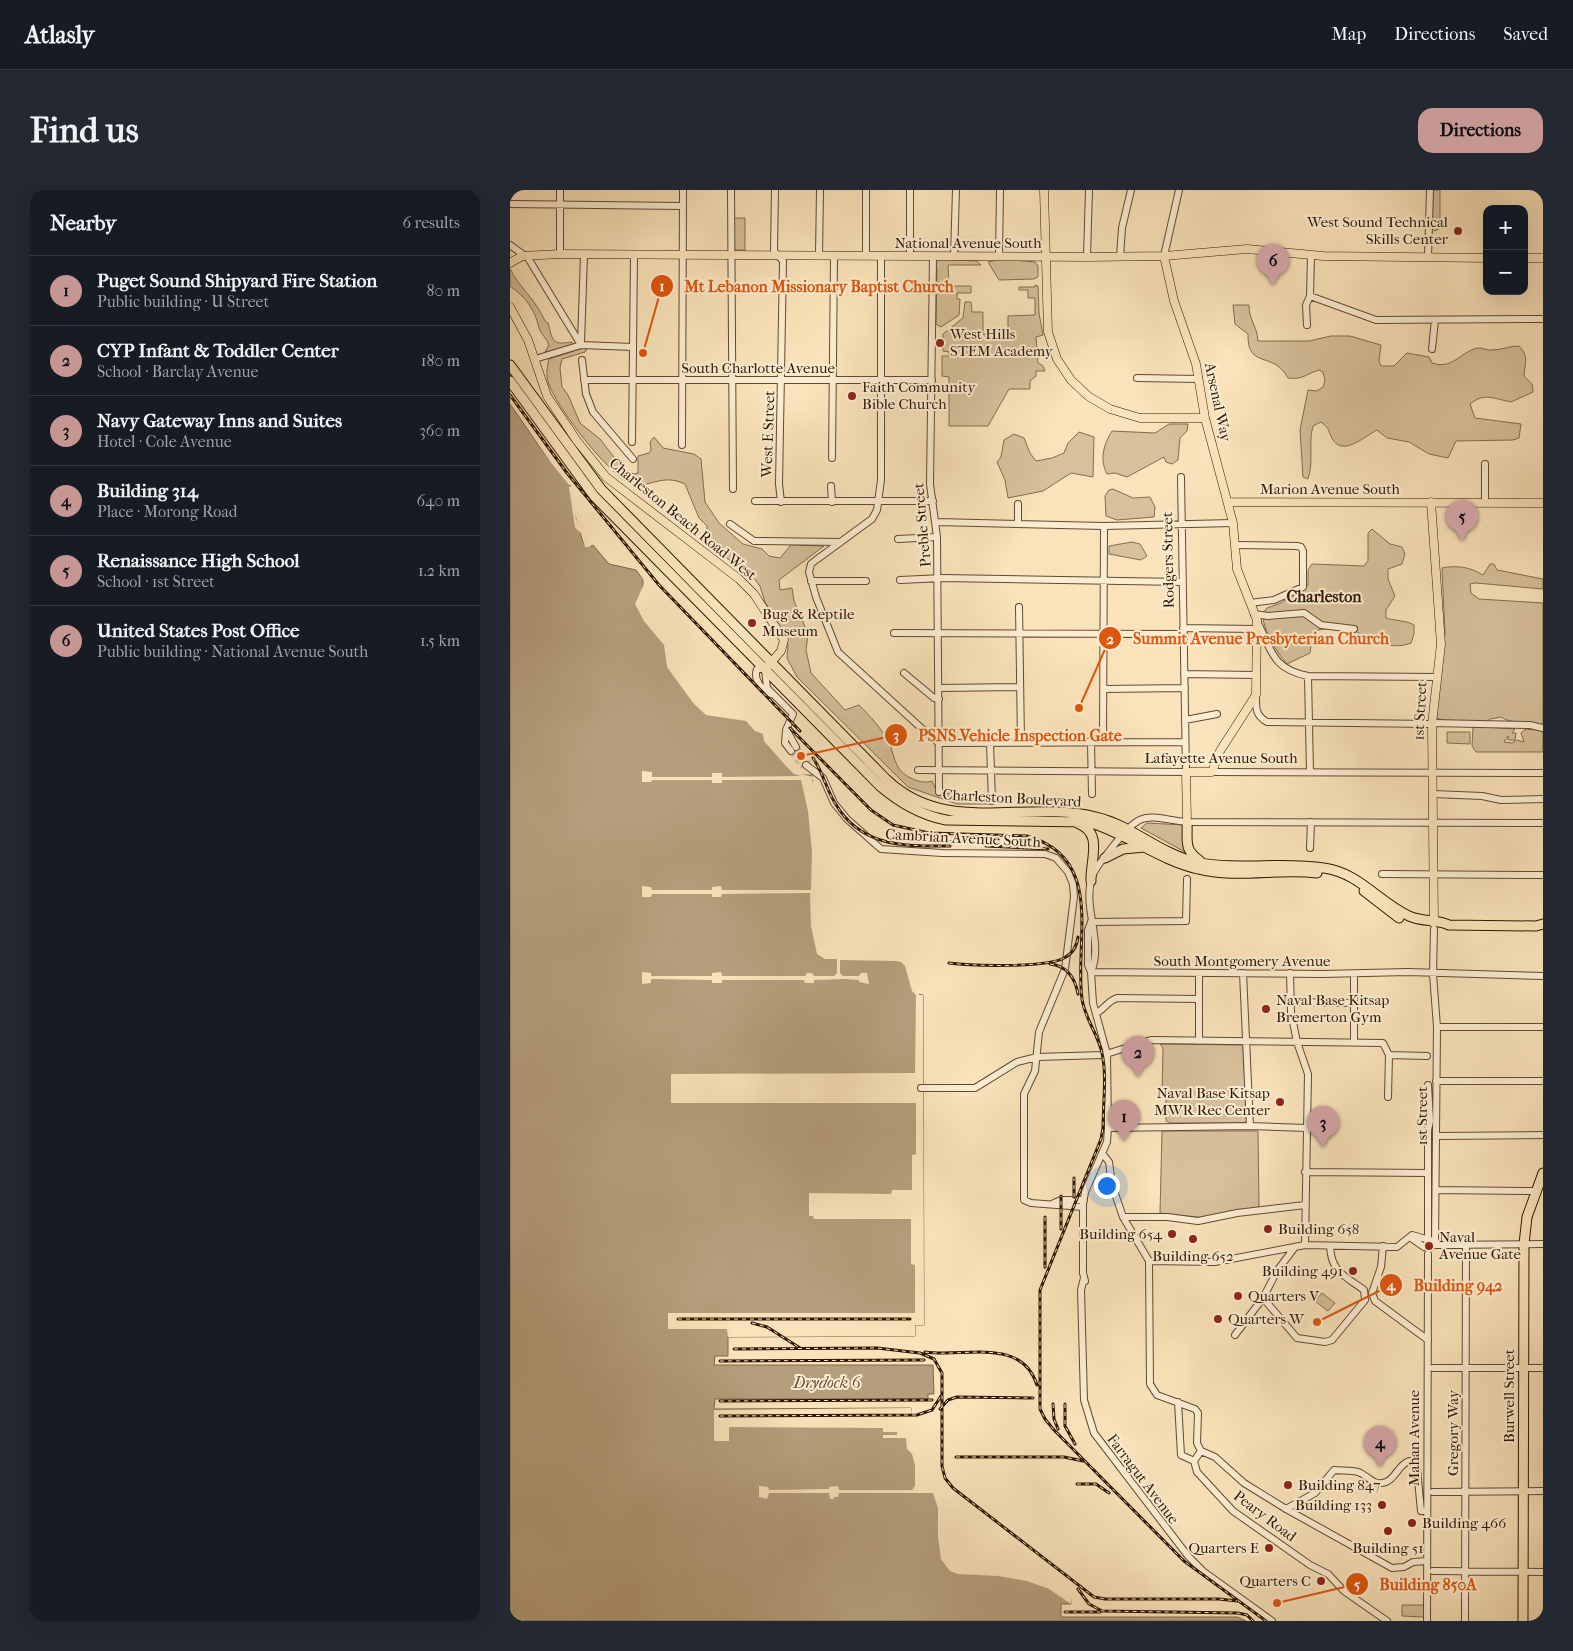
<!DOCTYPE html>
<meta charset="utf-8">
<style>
body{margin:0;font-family:"IM FELL French Canon",serif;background:#242831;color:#f1f3f6}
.controls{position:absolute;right:15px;top:15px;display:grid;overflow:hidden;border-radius:10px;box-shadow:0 5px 20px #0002}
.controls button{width:45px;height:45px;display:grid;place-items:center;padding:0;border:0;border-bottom:1px solid #363941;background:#171b24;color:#f1f3f6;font:25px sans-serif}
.you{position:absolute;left:596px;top:995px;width:18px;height:18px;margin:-12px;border:4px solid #fff;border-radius:50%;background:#1a73e8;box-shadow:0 0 0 8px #1a73e833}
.badge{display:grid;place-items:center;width:32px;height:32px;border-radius:50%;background:#c59692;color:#111;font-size:16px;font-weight:700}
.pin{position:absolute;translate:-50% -41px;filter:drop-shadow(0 1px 2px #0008)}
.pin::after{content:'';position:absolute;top:26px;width:18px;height:15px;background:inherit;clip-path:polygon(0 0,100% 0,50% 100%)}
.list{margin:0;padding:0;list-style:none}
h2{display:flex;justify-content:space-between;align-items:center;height:65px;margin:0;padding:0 20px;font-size:21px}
h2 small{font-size:16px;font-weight:400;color:#9ea1a6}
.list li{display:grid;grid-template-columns:32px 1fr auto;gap:15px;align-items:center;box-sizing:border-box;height:70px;padding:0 20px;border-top:1px solid #363941}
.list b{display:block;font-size:19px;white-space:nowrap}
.list p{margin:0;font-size:16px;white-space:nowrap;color:#9ea1a6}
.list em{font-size:16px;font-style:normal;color:#9ea1a6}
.map{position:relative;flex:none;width:1033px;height:1431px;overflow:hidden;border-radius:15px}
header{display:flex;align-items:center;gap:30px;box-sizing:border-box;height:70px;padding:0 25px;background:#171b24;border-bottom:1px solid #363941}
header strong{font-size:24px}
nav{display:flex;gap:28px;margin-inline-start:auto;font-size:18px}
.intro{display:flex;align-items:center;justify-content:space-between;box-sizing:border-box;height:120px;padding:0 30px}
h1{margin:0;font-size:35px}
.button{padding:12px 22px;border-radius:15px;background:#c59692;color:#111;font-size:18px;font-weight:700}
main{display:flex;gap:30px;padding:0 30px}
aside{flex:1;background:#171b24;border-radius:15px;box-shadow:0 5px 20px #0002}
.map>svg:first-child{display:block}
.green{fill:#d7c09b;stroke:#826c4f}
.water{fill:#b59e7c;stroke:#7f684c}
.pier{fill:#fae3ba}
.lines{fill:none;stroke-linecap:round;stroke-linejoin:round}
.minor-tunnel{stroke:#dbc49f;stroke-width:6;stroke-dasharray:6 3;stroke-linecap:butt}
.minor-casing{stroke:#614a31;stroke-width:8}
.major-casing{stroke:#2e1703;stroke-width:9}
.highway-casing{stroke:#2e1703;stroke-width:11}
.minor{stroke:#fcedd2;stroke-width:6}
.major{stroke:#fae3ba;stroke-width:8}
.highway{stroke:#fae3ba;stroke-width:9}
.rail-casing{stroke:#2e1703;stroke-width:3}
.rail{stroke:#fcedd2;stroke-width:1;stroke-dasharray:4;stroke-linecap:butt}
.poi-dot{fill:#8f2418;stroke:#fcedd2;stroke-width:2}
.labels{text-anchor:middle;stroke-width:4;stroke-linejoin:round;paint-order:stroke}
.poi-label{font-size:15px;fill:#2e1703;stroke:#fcedd2;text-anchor:start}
.street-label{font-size:15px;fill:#2e1703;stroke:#fcedd2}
.neighbourhood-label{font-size:16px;font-weight:bold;fill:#2e1703;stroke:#fcedd2}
.water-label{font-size:16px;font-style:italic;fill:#644d33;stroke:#fcedd2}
.leader{fill:none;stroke:#df560c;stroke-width:2}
.callout-dot{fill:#df560c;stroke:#fcedd2;stroke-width:2}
.mark-label{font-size:15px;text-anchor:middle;font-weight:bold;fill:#fff}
.callout-label{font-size:16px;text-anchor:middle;font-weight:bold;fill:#df560c;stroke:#fcedd2;stroke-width:4;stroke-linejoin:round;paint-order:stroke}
</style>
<header>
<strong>Atlasly</strong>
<nav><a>Map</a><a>Directions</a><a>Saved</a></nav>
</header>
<div class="intro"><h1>Find us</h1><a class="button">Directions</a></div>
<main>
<aside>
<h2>Nearby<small>6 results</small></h2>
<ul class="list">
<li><span class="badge">1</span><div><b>Puget Sound Shipyard Fire Station</b><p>Public building · U Street</p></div><em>80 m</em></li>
<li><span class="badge">2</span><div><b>CYP Infant &amp; Toddler Center</b><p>School · Barclay Avenue</p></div><em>180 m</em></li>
<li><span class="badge">3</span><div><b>Navy Gateway Inns and Suites</b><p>Hotel · Cole Avenue</p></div><em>360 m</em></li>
<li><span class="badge">4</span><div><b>Building 314</b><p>Place · Morong Road</p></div><em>640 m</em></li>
<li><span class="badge">5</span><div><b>Renaissance High School</b><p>School · 1st Street</p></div><em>1.2 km</em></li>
<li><span class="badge">6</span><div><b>United States Post Office</b><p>Public building · National Avenue South</p></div><em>1.5 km</em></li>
</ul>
</aside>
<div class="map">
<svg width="1033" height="1431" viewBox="0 0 1033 1431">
<rect width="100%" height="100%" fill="#fae3ba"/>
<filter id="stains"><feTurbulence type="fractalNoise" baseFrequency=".004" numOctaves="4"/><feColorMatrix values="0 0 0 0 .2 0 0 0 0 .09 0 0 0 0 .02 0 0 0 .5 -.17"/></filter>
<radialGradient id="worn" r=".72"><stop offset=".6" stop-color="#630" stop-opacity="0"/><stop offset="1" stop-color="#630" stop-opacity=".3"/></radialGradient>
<!-- green -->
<path class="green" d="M922,0H930V38L925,41L922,39Z
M224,28H235V60H224Z
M427,69L467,71L471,75H438L439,96H461V103H447V109H450L449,125L431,137L426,134L427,79L425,73Z
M492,69L525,72L528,76V87L524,89L489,90L478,72Z
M0,79C9,97 26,110 35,131L38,133C43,152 42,155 62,152V157L35,162L39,155C37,149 31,144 29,138C25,120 16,107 0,96Z
M525,95L528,96L529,123L533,145L526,147L528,173L533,176L535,181H526V186L520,191V199H499L478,236H439V187L432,186V166H439V162L433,161V144L453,128L455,112H461L462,122H473V144H498V126L525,125V108H518V100H509V97H525Z
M723,115H739C739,131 747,135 748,151H799L821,146H840L871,155L869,171L871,176H884L897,163L919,167L922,173C942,180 949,163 967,158C973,157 977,161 982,160C991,160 999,156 1009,156C1019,166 1015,172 1014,186L1022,194L1023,202L1001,212C985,209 974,202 960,214L965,228L1011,234L1009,248L1003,250L946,251L938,268L919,264L899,252L877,248L867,240C855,246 832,268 822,248C817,239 821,240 811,232L803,236C798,253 804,272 798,289L793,287L790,240L798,200L807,201L813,197L815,191L813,182L809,180C795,184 794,190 778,188C763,160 737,180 738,144L725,134Z
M73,158L77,159L75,162L52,169L50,178L52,197L58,205L70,233L90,249L113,279L124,284L128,283V266L139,263L141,260L140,252L144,247L153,258L184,264L191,269L195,312L209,333L233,354L252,359L259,366L270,368L281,355L314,356L269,390L270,400L282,398L284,411L298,444L296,460L301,483L335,520L349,515C360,526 371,538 378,551C383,559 383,569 388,577C394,587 411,595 422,591L428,604L444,603L452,608H460L472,606L481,614H447L398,597L287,487L277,468L278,455L276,447L255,412L250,396L241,385L202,358L197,345V336L189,328L175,294C152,283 141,298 123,294C100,288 45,215 38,192C36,185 37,176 39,169Z
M659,234H678L677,241L670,248L668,270L662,274L656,272L654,267L617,287L605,283L597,284C589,269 594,254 602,241L645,243Z
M569,242L584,247L583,287L561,283L533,301L498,308L495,290L487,272L491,267L494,250L504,244L514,248L520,263L526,271L542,268L554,263L558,253Z
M603,299L623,308L640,307L645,317L644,327L607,330L596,326L595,306L599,300Z
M862,339L880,354L892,357L895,364L892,374L878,379V389L885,406L876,420V428C885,431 896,430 904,435V444L901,453C880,462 855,447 837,436C826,440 813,437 803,442L800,463L777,474C765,460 755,443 752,424L757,418L771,413L798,395V380L802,374L854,376L858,371V343Z
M622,352L630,354L637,366L631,370L599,364V356Z
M980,374H984L987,380L1033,389V399L966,393L960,394L961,403L969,409L1033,413V562H966L962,556L963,536L1005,539L1002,543H1006L1005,550H998V546L994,552L1002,553L1007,550L1014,552L1011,543L1016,539L1023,540L1024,535C1013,530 1001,534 991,527L980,529L975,533L932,530L925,527L935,443L932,378C947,375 960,377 973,385Z
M937,542H960V554L937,553Z
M637,633L674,635L677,663L631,638Z
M650,854L733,855L737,931L733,933H661L656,931V909L652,904L653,858Z
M652,941H748L749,1017L696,1028L650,1023Z
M812,1103L825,1113L818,1121L805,1111Z
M892,1415H914V1427L892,1426Z"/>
<!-- water -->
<path class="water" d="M0,214L41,273L60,295L62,315L74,355L79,357L83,355L99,374L126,380L133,389V404L151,439L160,471L199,520L243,529L285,582L290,585H302L312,762L395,768L406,804L413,805L414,1135H405V1146L218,1147V1166H205L204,1175H423L424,1204H418V1209H205L204,1219L401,1218V1253L417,1293L430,1298L434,1366L447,1379L504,1382L561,1409V1414H551V1427H728L736,1431H0Z"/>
<!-- pier -->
<path class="pier" d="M0,211L43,272L62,294L59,295L41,273Z
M62,296L66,328L77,355L83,354L79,357H75L71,343L65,338L59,297Z
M126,378L137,391L135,404L143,422L153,438L167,452L163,471L199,517L236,522L241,525L266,550L290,584L304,587L302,591L306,597L311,615V715L314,760L396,766L408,778L409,802V805H413L414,1135H405V1146L218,1147L217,1139H158V1123H405V1075L401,1074V1029H304L303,1026H299V1003L381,1004L382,1000H402V965L406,964V913H161V884L405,883L406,805L402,801L395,776L391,772L386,771L330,770V783L333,786H349L351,783H357L359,794L349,792V790L335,789L304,790V793H295L294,790H212V793H202V790L141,789V793L132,794V782L141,783V786H202V783L211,782L212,786H295L297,783H302L304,786H324L327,783V769H315L307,764L301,736L300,703L212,704L211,707H202V704H142L141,707H132V696L141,697L142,700H202V697L211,696L212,700H301L302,662L298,621L291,590H212V593H202V590H142L141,592H132V581L142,582V587H202V583H212V587L291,586L284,584L276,576L254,551L253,544L245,541L236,531L196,525L184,514L157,477L154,455L134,431L125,414L135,392Z
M401,1218L404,1252L413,1266L419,1291L433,1299L436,1361L439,1370L448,1376L505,1380L545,1393L562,1406L561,1414L539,1399L517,1391L488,1386L448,1384L440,1381L431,1369L428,1347V1318L423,1303H329L328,1307H324V1309H320L319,1303H259L257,1309L249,1307V1296L258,1297L259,1300L319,1299V1297L328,1296L329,1300H402L405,1296V1275L402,1264L397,1259L396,1248H373V1245H387V1242H373V1238L219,1237V1251H204V1220Z"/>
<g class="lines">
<!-- minor-tunnel -->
<path class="minor-tunnel" d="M286,557L299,573
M281,561L293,577"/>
<!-- minor casing -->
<g class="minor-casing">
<path id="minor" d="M50,0V64
M221,0L223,299
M265,0L264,61L273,71L269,294L271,312
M356,0V66
M400,0V66
M0,14L173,16
M0,55L18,68L71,155
M309,66L310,0
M371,66V290L367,320L362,329L306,370L301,374L299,382L306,407L328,462L421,547L429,553L675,552
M423,66L420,294L427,347L429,602
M444,66L446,0
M654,66L669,0
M489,67L490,0
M577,67L579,0
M610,67L612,38L621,0
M918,67L920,0
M800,106L866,130L1033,129
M797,135L796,115L800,106L801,66
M71,153L74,65
M922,159L925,130
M25,169L71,155L123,157
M72,170L76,204L83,222L123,269
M627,188L689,189
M74,190H422
M122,252L124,65
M172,255L173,0
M322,268L324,66
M321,296L322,312
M245,311H423
M975,313V274
M508,314V334
M427,332L594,336L723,333
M220,334L244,351L330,352
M388,349L427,347
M725,355L787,356L791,357L793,361V397L764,410L740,413
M390,390L433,388L672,392
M301,391H356
M509,417L511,552
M744,424L758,426L794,423L811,435L844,439
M747,431C762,461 762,479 798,486L926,487
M673,438L745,439
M384,443L673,444
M394,483L424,508L429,509
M674,484L745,485
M798,486L800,582
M428,498L510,497
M594,499L675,498
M261,504C251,499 243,490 247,479H255L257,498L283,524L276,540L275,553L281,561
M746,505C746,518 745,525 757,532L922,534
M675,530L707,524
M922,533L1020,535L1033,538
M277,541L286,557
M581,551L582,604
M593,551L594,336
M480,553L482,611
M296,575L313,588L324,613L337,629L371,659L432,663L535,664L546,668L558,682L563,694L564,707L555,779L529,842L525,881L514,904V1010L521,1013L573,1017
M408,580L676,582L671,287
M702,582L1033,583
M923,604L972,606L991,610L1033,609
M800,658L801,632
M872,684L1033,685
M581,732L676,731L677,689
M924,739L923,784L927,837L925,1054
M581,782C594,752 572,718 582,687C586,675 597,665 604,655C632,619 635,627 677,632L1033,633
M581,782L812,784L898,782L1033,786
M733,783L740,936
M780,783L781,822L787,852L798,884L795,1055
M780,812L843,813
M586,823C594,820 596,812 607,808L689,809
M927,837H1033
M689,851V783
M844,852V784
M926,891H1033
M411,898H465L507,872L527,867L593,865L641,850L873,853L879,865L917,866
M878,907L879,865
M598,938L740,936L797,938
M926,946L1033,945
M592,963L599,972L602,995L613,1027L639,1071L640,1194L647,1205L685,1219L688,1223L687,1253L691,1261L684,1271
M795,982L918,983
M926,1000L1026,1001
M544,1013L551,1010H574
M613,1027H657L688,1031L727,1023L795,1015
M901,1048L914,1057L925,1055
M918,1048V940L920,931L918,895
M922,1055L1033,1054
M873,1056L871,1077L862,1103L865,1111L918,1150
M639,1071L705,1072L795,1055L887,1057L902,1045L923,1051L925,1054
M574,1088L571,1100L574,1210L584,1243L678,1366L694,1382L762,1431
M575,1091L573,1083V1014L575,1002L597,952L598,938L597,864L583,813L581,782L578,775V740L581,732
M753,1108L787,1148L815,1152L822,1150L855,1110L854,1100C835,1086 821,1082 820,1056
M725,1145L753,1108L767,1081L785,1057
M923,1178H1033
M668,1212L671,1265L684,1271L687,1282L723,1321L800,1375L818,1384L834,1401L877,1431
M691,1261L705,1267L734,1293L776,1319L882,1378L894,1377L903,1372L917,1371
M923,1302L1033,1301
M776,1319L805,1303L824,1280C831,1281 840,1280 848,1282C858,1285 863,1297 876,1292C886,1288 888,1275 899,1271L907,1279L911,1321H917
M923,1381L1033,1382
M917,1431L918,1064
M955,1431L956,1054"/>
</g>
<!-- major casing -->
<g class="major-casing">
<path id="major" d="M534,0L538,142L547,169L561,190L578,206L600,219L630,228H695
M654,66L664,111L686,174L695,228L723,333L727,379L747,430L746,505L710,561L702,582H676L677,632
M1014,68H1033
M0,73L12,66L50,64L577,67L654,66L737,59L813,66L977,68
M0,117L18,150L37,206L67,251L96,287L229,389L244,404L274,450L271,461L258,476
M718,312L1033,313
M921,312L931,454L922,534L924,733"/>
</g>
<!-- highway casing -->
<g class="highway-casing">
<path id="highway" d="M0,175L91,299L376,589C436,647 514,609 586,627C621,635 650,664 686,672C728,681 772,671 814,678C850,683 868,712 899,726C911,732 927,729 939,735L1026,736L1033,734
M0,191L84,306L370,596C390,613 410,625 436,630L578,632C616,643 649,670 688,679C726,689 768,678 807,683
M677,632C678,651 673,659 690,671
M567,633C594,642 580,670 581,691
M595,668L613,659L635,657
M854,701L889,728
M1013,1431L1014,1054L1017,1027L1033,983"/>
</g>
<!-- minor -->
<use href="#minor" class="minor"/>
<!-- major -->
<use href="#major" class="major"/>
<!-- highway -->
<use href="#highway" class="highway"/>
<!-- rail casing -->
<g class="rail-casing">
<path id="rail" d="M0,205L57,283L149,395L290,541
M280,538L361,620L383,635L419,643L517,646C596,668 564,750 572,809C575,829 588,844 592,863C597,886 593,914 593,938L591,949L530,1100V1219L535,1229L544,1240L674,1371L756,1431
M303,568C313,582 316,599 325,613C351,658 395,656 440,656
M433,652L475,650
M476,656L538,659
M439,773C461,776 536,778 554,768C562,764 567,756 568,747
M540,774C557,776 565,787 568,804
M564,1007V988
M535,1027V1077
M551,1039V1006
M168,1129H400
M242,1133L257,1137L290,1158
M224,1159L367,1158L410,1163L424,1169L432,1183V1276L435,1288L443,1298L584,1407L595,1409H709L727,1411
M415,1162C454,1168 511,1146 527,1195
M210,1171L414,1170
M210,1211L422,1210
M543,1214L544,1229L548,1239
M555,1214V1236L565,1254
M430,1219L438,1210L447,1207L523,1208
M210,1226L407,1225L422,1220L431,1206
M446,1267H554L573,1271
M567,1294H586L599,1303
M568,1399L579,1414L592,1421L728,1423L737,1425L743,1431
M555,1422H590"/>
</g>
<!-- rail -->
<use href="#rail" class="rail"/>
</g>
<!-- markers -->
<g class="poi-dot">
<circle cx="948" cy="41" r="5"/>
<circle cx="430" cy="153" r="5"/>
<circle cx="342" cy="206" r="5"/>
<circle cx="242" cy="433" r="5"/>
<circle cx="756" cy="819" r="5"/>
<circle cx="770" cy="912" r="5"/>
<circle cx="758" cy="1039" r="5"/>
<circle cx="662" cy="1044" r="5"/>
<circle cx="683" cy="1049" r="5"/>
<circle cx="919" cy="1056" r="5"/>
<circle cx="843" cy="1081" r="5"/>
<circle cx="728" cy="1106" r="5"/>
<circle cx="708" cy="1129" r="5"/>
<circle cx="778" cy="1295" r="5"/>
<circle cx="872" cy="1315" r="5"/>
<circle cx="902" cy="1333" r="5"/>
<circle cx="878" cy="1341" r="5"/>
<circle cx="759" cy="1358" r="5"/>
<circle cx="811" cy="1391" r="5"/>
</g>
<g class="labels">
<!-- poi labels -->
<g class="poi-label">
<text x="938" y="37" text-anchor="end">West Sound Technical<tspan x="938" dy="17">Skills Center</tspan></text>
<text x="440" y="149">West Hills<tspan x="440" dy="17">STEM Academy</tspan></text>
<text x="352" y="202">Faith Community<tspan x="352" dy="17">Bible Church</tspan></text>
<text x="252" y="429">Bug &amp; Reptile<tspan x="252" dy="17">Museum</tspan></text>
<text x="766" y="815">Naval Base Kitsap<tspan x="766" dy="17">Bremerton Gym</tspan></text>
<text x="760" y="908" text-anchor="end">Naval Base Kitsap<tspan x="760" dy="17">MWR Rec Center</tspan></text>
<text x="768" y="1044">Building 658</text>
<text x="652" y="1049" text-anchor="end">Building 654</text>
<text x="929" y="1052">Naval<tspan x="929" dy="17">Avenue Gate</tspan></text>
<text x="683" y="1071" text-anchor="middle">Building 652</text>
<text x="833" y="1086" text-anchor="end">Building 491</text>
<text x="738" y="1111">Quarters V</text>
<text x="718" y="1134">Quarters W</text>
<text x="788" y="1300">Building 847</text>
<text x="862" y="1320" text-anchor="end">Building 133</text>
<text x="912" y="1338">Building 466</text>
<text x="749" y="1363" text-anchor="end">Quarters E</text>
<text x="878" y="1363" text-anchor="middle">Building 51</text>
<text x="801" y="1396" text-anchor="end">Quarters C</text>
</g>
<!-- street labels -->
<g class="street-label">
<text x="458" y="58">National Avenue South</text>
<text x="248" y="183">South Charlotte Avenue</text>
<text transform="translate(708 212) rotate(78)" y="5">Arsenal Way</text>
<text transform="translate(258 244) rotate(-88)" y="5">West E Street</text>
<text x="820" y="304">Marion Avenue South</text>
<text transform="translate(173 329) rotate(39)" y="5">Charleston Beach Road West</text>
<text transform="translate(412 335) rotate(-95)" y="5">Preble Street</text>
<text transform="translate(658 370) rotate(-91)" y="5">Rodgers Street</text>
<text transform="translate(910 521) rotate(-87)" y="5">1st Street</text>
<text x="711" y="573">Lafayette Avenue South</text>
<text transform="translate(502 608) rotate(3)" y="5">Charleston Boulevard</text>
<text transform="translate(453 648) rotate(3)" y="5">Cambrian Avenue South</text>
<text x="732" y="776">South Montgomery Avenue</text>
<text transform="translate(912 926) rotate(-90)" y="5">1st Street</text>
<text transform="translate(999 1206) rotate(-90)" y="5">Burwell Street</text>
<text transform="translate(943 1243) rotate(-90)" y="5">Gregory Way</text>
<text transform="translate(904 1248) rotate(-90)" y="5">Mahan Avenue</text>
<text transform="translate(633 1289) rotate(53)" y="5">Farragut Avenue</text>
<text transform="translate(755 1326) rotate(37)" y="5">Peary Road</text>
</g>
<!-- neighbourhood labels -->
<g class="neighbourhood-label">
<text x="814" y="412">Charleston</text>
</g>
<!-- water labels -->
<g class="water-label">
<text x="317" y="1198">Drydock 6</text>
</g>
</g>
<!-- callouts -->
<path class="leader" d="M133 163L152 96M569 518L600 448M291 566L386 545M807 1132L881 1095M767 1413L847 1394"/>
<g class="callout-dot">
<circle cx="133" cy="163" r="5"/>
<circle cx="569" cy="518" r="5"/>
<circle cx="291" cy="566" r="5"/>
<circle cx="807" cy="1132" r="5"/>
<circle cx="767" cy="1413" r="5"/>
<circle cx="152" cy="96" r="12"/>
<circle cx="600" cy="448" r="12"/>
<circle cx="386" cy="545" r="12"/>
<circle cx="881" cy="1095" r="12"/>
<circle cx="847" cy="1394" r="12"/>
</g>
<g class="mark-label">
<text x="152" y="101">1</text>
<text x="600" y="454">2</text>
<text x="386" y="550">3</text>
<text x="881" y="1100">4</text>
<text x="847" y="1399">5</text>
</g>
<g class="callout-label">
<text x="309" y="102">Mt Lebanon Missionary Baptist Church</text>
<text x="751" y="454">Summit Avenue Presbyterian Church</text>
<text x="510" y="551">PSNS Vehicle Inspection Gate</text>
<text x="948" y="1101">Building 942</text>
<text x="918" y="1400">Building 850A</text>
</g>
<rect width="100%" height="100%" filter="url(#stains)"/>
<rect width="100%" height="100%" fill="url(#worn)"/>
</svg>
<div class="controls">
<button>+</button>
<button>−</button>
</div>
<div class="you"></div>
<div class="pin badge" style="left:614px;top:951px">1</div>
<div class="pin badge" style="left:628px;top:887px">2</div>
<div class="pin badge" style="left:813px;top:957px">3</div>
<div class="pin badge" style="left:870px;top:1277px">4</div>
<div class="pin badge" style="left:952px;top:351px">5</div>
<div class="pin badge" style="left:763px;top:95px">6</div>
</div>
</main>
